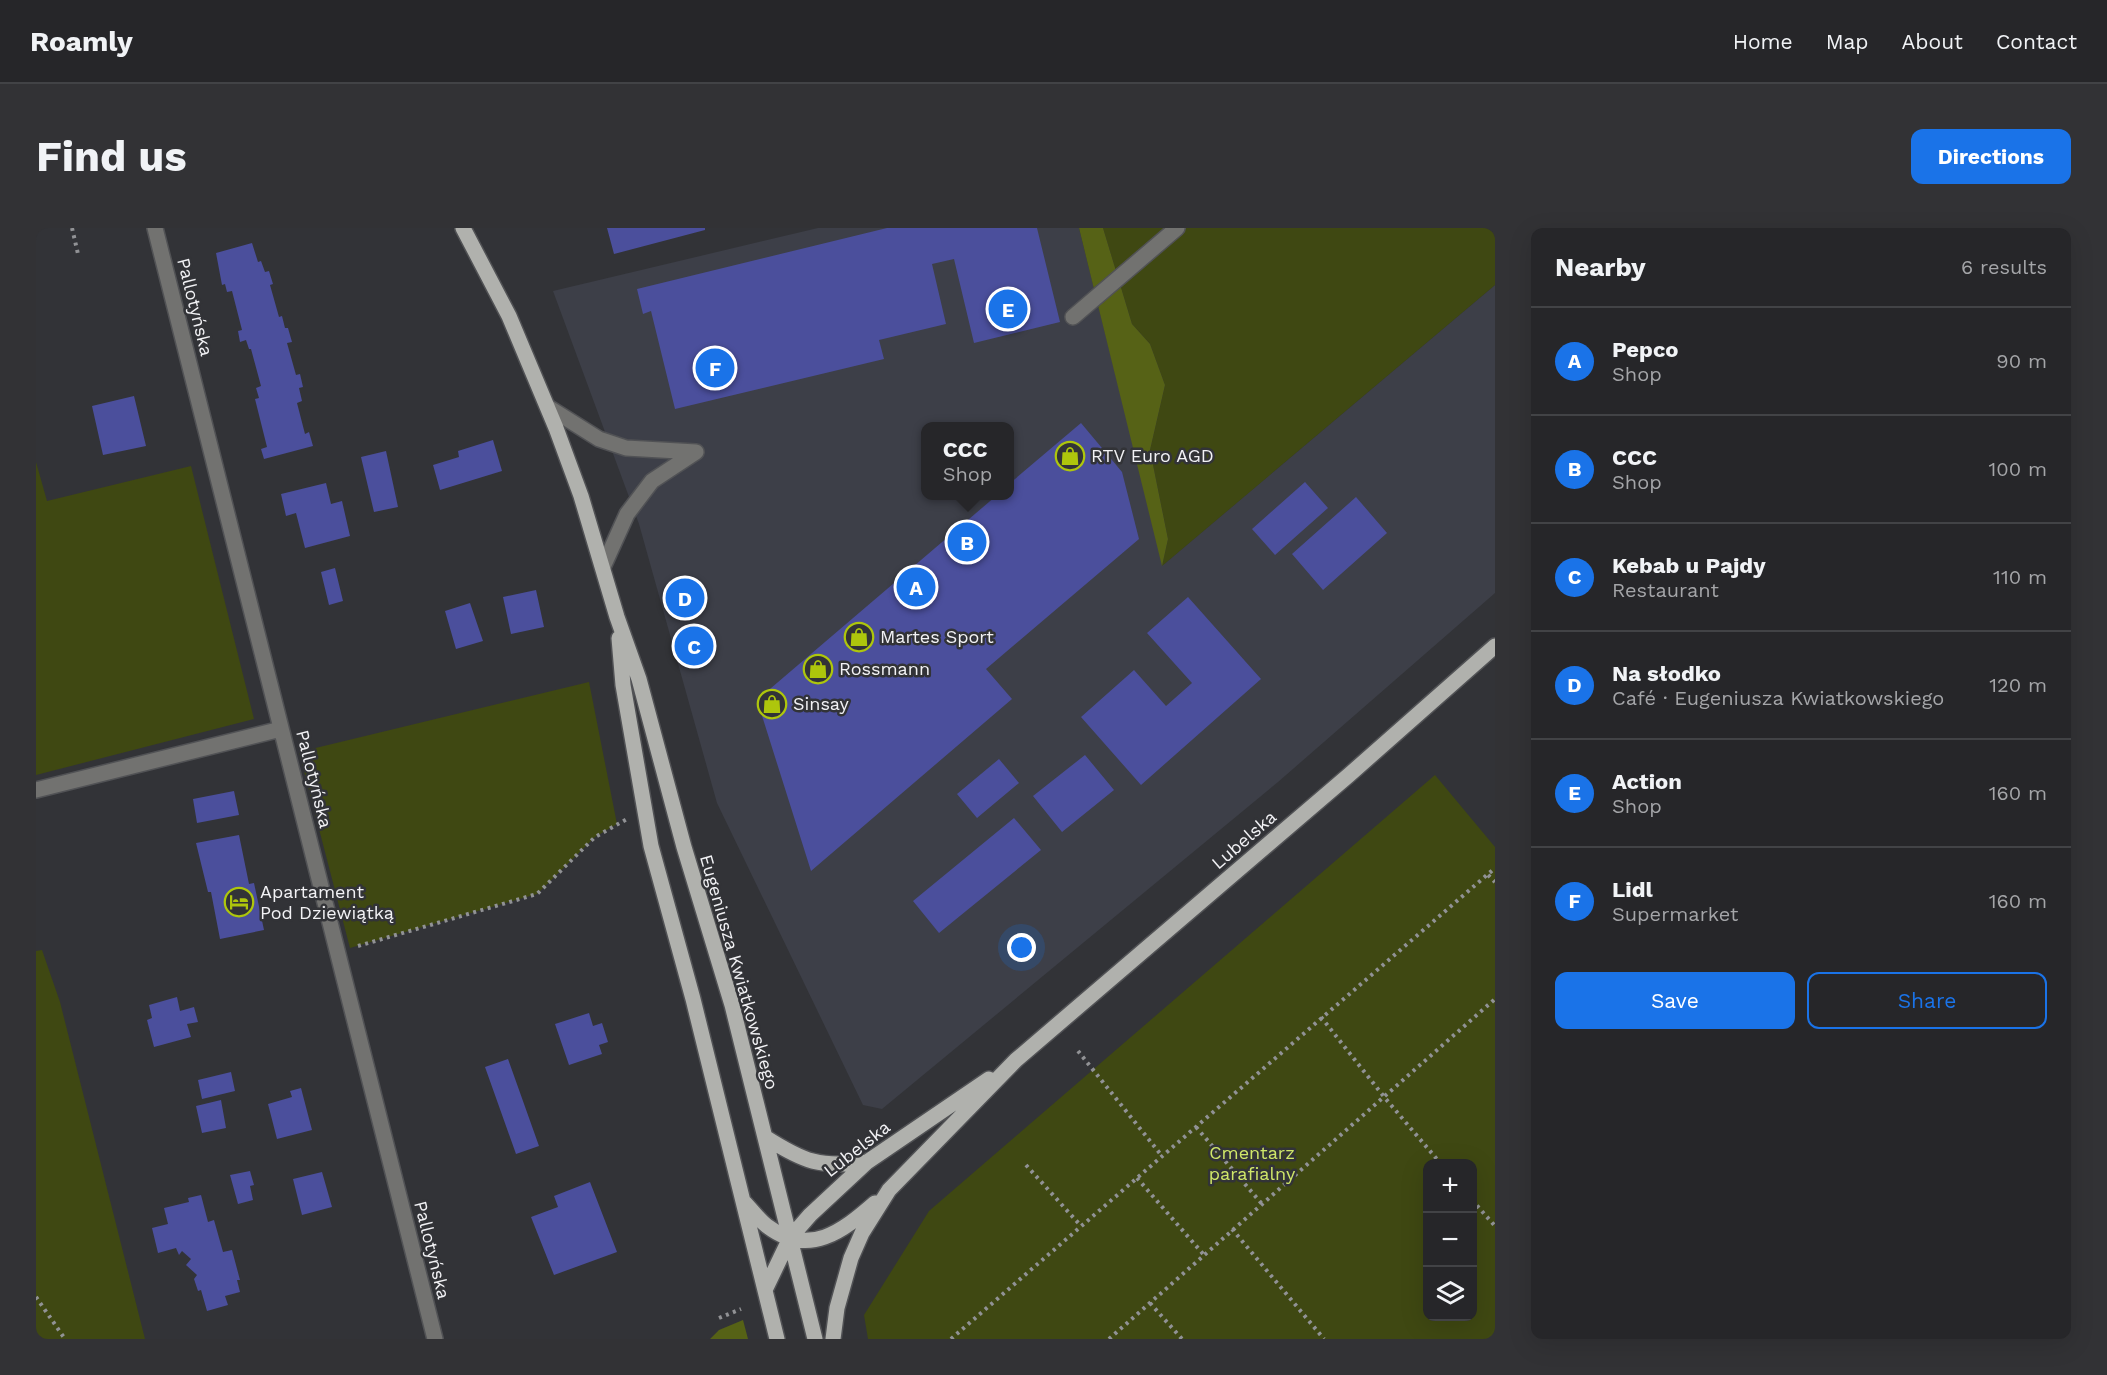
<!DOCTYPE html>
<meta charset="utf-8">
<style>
body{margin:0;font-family:"Work Sans",sans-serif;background:#323235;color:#f1f3f6}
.controls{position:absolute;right:18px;bottom:18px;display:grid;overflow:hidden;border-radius:12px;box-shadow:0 6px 24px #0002}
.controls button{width:54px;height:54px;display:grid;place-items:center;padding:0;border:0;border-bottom:2px solid #424346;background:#262629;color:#f1f3f6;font:30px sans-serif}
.you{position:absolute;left:986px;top:720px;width:21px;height:21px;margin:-15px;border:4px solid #fff;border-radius:50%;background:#1a73e8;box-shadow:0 0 0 9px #1a73e833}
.badge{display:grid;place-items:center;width:39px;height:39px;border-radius:50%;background:#1a73e8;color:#fff;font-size:20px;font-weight:700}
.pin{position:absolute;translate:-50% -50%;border:3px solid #fff;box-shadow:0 2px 6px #0006}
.popup{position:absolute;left:885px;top:194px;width:93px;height:78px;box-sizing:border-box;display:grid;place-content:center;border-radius:12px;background:#262629;filter:drop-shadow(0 2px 4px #0005);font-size:20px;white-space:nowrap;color:#a4a5a8}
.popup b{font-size:22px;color:#f1f3f6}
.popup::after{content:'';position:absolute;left:50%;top:100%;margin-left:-12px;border:12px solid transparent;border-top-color:#262629}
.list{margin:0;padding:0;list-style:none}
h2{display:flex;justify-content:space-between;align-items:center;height:78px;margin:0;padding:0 24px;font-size:26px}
h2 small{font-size:20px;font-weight:400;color:#a4a5a8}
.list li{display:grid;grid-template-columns:39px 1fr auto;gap:18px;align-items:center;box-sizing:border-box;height:108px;padding:0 24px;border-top:2px solid #424346}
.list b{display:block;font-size:22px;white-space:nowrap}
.list p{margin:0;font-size:20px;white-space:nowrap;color:#a4a5a8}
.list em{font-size:20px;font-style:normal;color:#a4a5a8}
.actions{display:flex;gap:12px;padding:18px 24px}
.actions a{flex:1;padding:14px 0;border:2px solid #1a73e8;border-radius:12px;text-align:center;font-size:21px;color:#1a73e8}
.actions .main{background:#1a73e8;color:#fff}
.icon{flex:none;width:33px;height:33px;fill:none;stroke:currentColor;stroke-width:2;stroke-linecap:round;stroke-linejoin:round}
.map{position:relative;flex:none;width:1459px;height:1111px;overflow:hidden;border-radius:12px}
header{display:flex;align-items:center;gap:36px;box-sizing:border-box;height:84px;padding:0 30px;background:#262629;border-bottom:2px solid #424346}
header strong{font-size:28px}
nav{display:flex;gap:33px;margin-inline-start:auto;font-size:21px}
.intro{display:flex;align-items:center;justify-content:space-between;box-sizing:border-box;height:144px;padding:0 36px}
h1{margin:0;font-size:42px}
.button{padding:15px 27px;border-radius:12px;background:#1a73e8;color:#fff;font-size:21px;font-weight:700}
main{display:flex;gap:36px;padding:0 36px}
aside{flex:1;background:#262629;border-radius:12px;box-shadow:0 6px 24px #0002}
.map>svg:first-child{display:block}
.built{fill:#3d3f48;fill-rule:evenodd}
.green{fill:#3f4812;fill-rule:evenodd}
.forest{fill:#566216}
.building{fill:#4b4f9c}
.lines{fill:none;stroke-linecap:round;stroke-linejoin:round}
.minor-casing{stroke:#515255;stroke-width:18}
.major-casing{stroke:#515255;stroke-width:18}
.path{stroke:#919295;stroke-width:4;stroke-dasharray:3 4.5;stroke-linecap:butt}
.minor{stroke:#727270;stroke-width:15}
.major{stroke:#b0b1ad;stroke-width:15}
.labels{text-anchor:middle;stroke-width:5;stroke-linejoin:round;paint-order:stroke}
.street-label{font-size:18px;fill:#f2f2f5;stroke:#323337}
.poi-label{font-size:18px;fill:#f2f2f5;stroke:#323337;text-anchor:start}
.park-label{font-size:18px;fill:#d0e769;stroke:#323337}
</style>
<header>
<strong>Roamly</strong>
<nav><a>Home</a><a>Map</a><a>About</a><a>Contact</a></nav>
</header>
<div class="intro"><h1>Find us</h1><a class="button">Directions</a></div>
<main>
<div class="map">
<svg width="1459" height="1111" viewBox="0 0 1459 1111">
<rect width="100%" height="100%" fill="#323337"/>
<!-- built -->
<path class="built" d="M782,0H1043L1127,337L1459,57V365L1242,554L846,881L827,877L681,575L603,296L517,63ZM889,198H973V268H889Z"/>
<!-- green -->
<path class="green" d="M1067,0H1459V57L1126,338L1132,311L1114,222L1129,157L1114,116L1096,96Z
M0,234L11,273L155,238L218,491L0,547Z
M553,454L581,596L559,609L501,666L314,720L263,524Z
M1399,547L1459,619V1111H832L828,1087L893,983ZM1392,936H1436V1088H1392Z
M6,722L24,774L109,1111H0V723Z"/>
<!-- forest -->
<path class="forest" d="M1043,0H1067L1096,96L1114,116L1129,157L1114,222L1132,311L1126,338Z
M707,1092L712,1111H674L683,1102Z"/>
<!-- building -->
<path class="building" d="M571,0H669V2L578,26Z
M851,0H1001L1024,94L938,115L918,31L896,36L910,96L843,112L848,131L639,181L615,83L607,86L601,61Z
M216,15L222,34L225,33L229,44L233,43L237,56L234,57L243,89L246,88L249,100H252L256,114L251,115L260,147L264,146L267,159L263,160L266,173L261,175L269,206L273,204L277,218L228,231L225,221L231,219L219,171L223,170L220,160L225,158L215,121H213L210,112L204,114L202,103L206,102L196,63L191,64L189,56L186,57L180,25Z
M98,168L110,218L67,227L56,178Z
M1045,195L1086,244L1103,311L950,441L976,471L775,643L721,472L960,268H973V256Z
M457,212L466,243L404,262L397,237L423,229L422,223Z
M350,223L362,279L338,284L325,229Z
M1269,254L1292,280L1239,327L1216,301Z
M290,255L295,276L306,273L314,308L269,320L260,285L250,288L245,266Z
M1320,269L1351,305L1287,362L1256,326Z
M299,340L307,373L293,377L285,344Z
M500,362L508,399L475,406L467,369Z
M1152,369L1225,451L1105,557L1045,489L1098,442L1130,478L1156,455L1111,405Z
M434,375L447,413L420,421L409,383Z
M1049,527L1078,562L1026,604L997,568Z
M963,531L983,555L941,590L921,566Z
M198,563L203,587L161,595L157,571Z
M978,590L1005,622L903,705L877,673Z
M203,607L213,656L218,655L228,702L184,711L175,664H172L160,615Z
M141,769L144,783L158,779L162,794L151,796L155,809L118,819L111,792L116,790L113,777Z
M553,785L557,798L566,795L572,814L563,817L566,826L533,837L519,796Z
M472,831L503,918L480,926L449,839Z
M195,844L199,863L166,871L162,852Z
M265,860L276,902L241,911L232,876L256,869L254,863Z
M185,872L190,900L166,905L160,878Z
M214,943L218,957L214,958L217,972L202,976L194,947Z
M286,944L296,979L266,987L257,951Z
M554,954L581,1024L518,1047L495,989L522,979L518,968Z
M165,967L172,994L178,992L187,1024L196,1022L204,1052H201L204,1064L189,1068L192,1077L171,1083L165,1062L162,1063L158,1051L161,1047L150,1037L155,1031L146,1023L143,1027L140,1020L122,1025L116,1000L132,996L128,980L153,974L152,970Z"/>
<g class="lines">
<!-- minor casing -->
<g class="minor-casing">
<path id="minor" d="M119,0L399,1111
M1037,89L1141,0
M512,179L563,211L590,220L660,224
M567,339L591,286L616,253L660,224
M0,562L245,501"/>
</g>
<!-- major casing -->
<g class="major-casing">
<path id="major" d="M427,0L473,88L520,200L545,268L581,389L603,451L648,619L696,777L779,1111
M583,410L587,457L615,618L657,771L741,1111
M729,909C768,934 784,940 831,934
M708,974C716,982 723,992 731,998C773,1030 807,1003 839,975
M729,1062L754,1010L774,987L831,934L953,851
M797,1111L801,1080L815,1030L826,1005L853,962L980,832L1313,547L1459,418"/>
</g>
<!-- path -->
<path class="path" d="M36,0L42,26
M1452,647L1459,654
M322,718L501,666L559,609L591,591
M1285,789L1349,870L1405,936
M1042,823L1126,928
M1160,899L1226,976
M990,937L1045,998
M1101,950L1168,1027
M1436,972L1459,998
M1196,1001L1288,1111
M0,1069L29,1111
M1114,1075L1146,1111
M683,1090L705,1081
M915,1111L1459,640
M1073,1111L1459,771"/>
<!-- minor -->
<use href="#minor" class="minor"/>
<!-- major -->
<use href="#major" class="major"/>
</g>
<!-- icons -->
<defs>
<g id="shop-ring" transform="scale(1.5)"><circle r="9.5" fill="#323337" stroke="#aec60c" stroke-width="1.5"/><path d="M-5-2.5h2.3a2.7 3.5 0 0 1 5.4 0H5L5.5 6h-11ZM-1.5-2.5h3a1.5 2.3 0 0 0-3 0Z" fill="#aec60c"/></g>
<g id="hotel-ring" transform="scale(1.5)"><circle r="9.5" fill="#323337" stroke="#aec60c" stroke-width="1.5"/><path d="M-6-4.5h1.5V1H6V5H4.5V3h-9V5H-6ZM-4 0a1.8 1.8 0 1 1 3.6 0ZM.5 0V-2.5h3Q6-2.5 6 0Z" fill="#aec60c"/></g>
</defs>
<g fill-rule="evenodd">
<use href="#shop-ring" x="1034" y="228"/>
<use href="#shop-ring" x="823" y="409"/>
<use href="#shop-ring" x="782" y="441"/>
<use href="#shop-ring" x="736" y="476"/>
<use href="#hotel-ring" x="203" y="674"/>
</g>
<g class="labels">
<!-- street labels -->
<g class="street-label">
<text transform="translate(159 79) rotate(76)" y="6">Pallotyńska</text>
<text transform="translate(278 551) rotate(76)" y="6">Pallotyńska</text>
<text transform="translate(1208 612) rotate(-41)" y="6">Lubelska</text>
<text transform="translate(703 744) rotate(74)" y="6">Eugeniusza Kwiatkowskiego</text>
<text transform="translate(821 921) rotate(-38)" y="6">Lubelska</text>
<text transform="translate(396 1022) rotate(76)" y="6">Pallotyńska</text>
</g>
<!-- poi labels -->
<g class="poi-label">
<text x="1055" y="234">RTV Euro AGD</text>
<text x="844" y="415">Martes Sport</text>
<text x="803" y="447">Rossmann</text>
<text x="757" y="482">Sinsay</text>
<text x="224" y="670">Apartament<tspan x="224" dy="21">Pod Dziewiątką</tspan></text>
</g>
<!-- park labels -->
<g class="park-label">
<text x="1216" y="931">Cmentarz<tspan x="1216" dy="21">parafialny</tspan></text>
</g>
</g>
</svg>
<div class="controls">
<button>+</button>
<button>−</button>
<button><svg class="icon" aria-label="layers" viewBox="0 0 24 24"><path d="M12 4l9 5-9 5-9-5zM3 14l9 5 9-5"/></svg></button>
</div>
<div class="you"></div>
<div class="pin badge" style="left:880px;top:359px">A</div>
<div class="pin badge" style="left:931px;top:314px">B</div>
<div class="popup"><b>CCC</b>Shop</div>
<div class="pin badge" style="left:658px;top:418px">C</div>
<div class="pin badge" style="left:649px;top:370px">D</div>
<div class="pin badge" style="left:972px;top:81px">E</div>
<div class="pin badge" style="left:679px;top:140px">F</div>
</div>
<aside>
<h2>Nearby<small>6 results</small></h2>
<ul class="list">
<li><span class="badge">A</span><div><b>Pepco</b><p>Shop</p></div><em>90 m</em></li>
<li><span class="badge">B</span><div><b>CCC</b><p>Shop</p></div><em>100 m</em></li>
<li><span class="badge">C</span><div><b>Kebab u Pajdy</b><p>Restaurant</p></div><em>110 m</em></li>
<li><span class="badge">D</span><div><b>Na słodko</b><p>Café · Eugeniusza Kwiatkowskiego</p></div><em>120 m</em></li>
<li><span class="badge">E</span><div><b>Action</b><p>Shop</p></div><em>160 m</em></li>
<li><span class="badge">F</span><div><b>Lidl</b><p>Supermarket</p></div><em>160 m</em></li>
</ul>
<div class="actions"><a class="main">Save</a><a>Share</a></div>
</aside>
</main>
